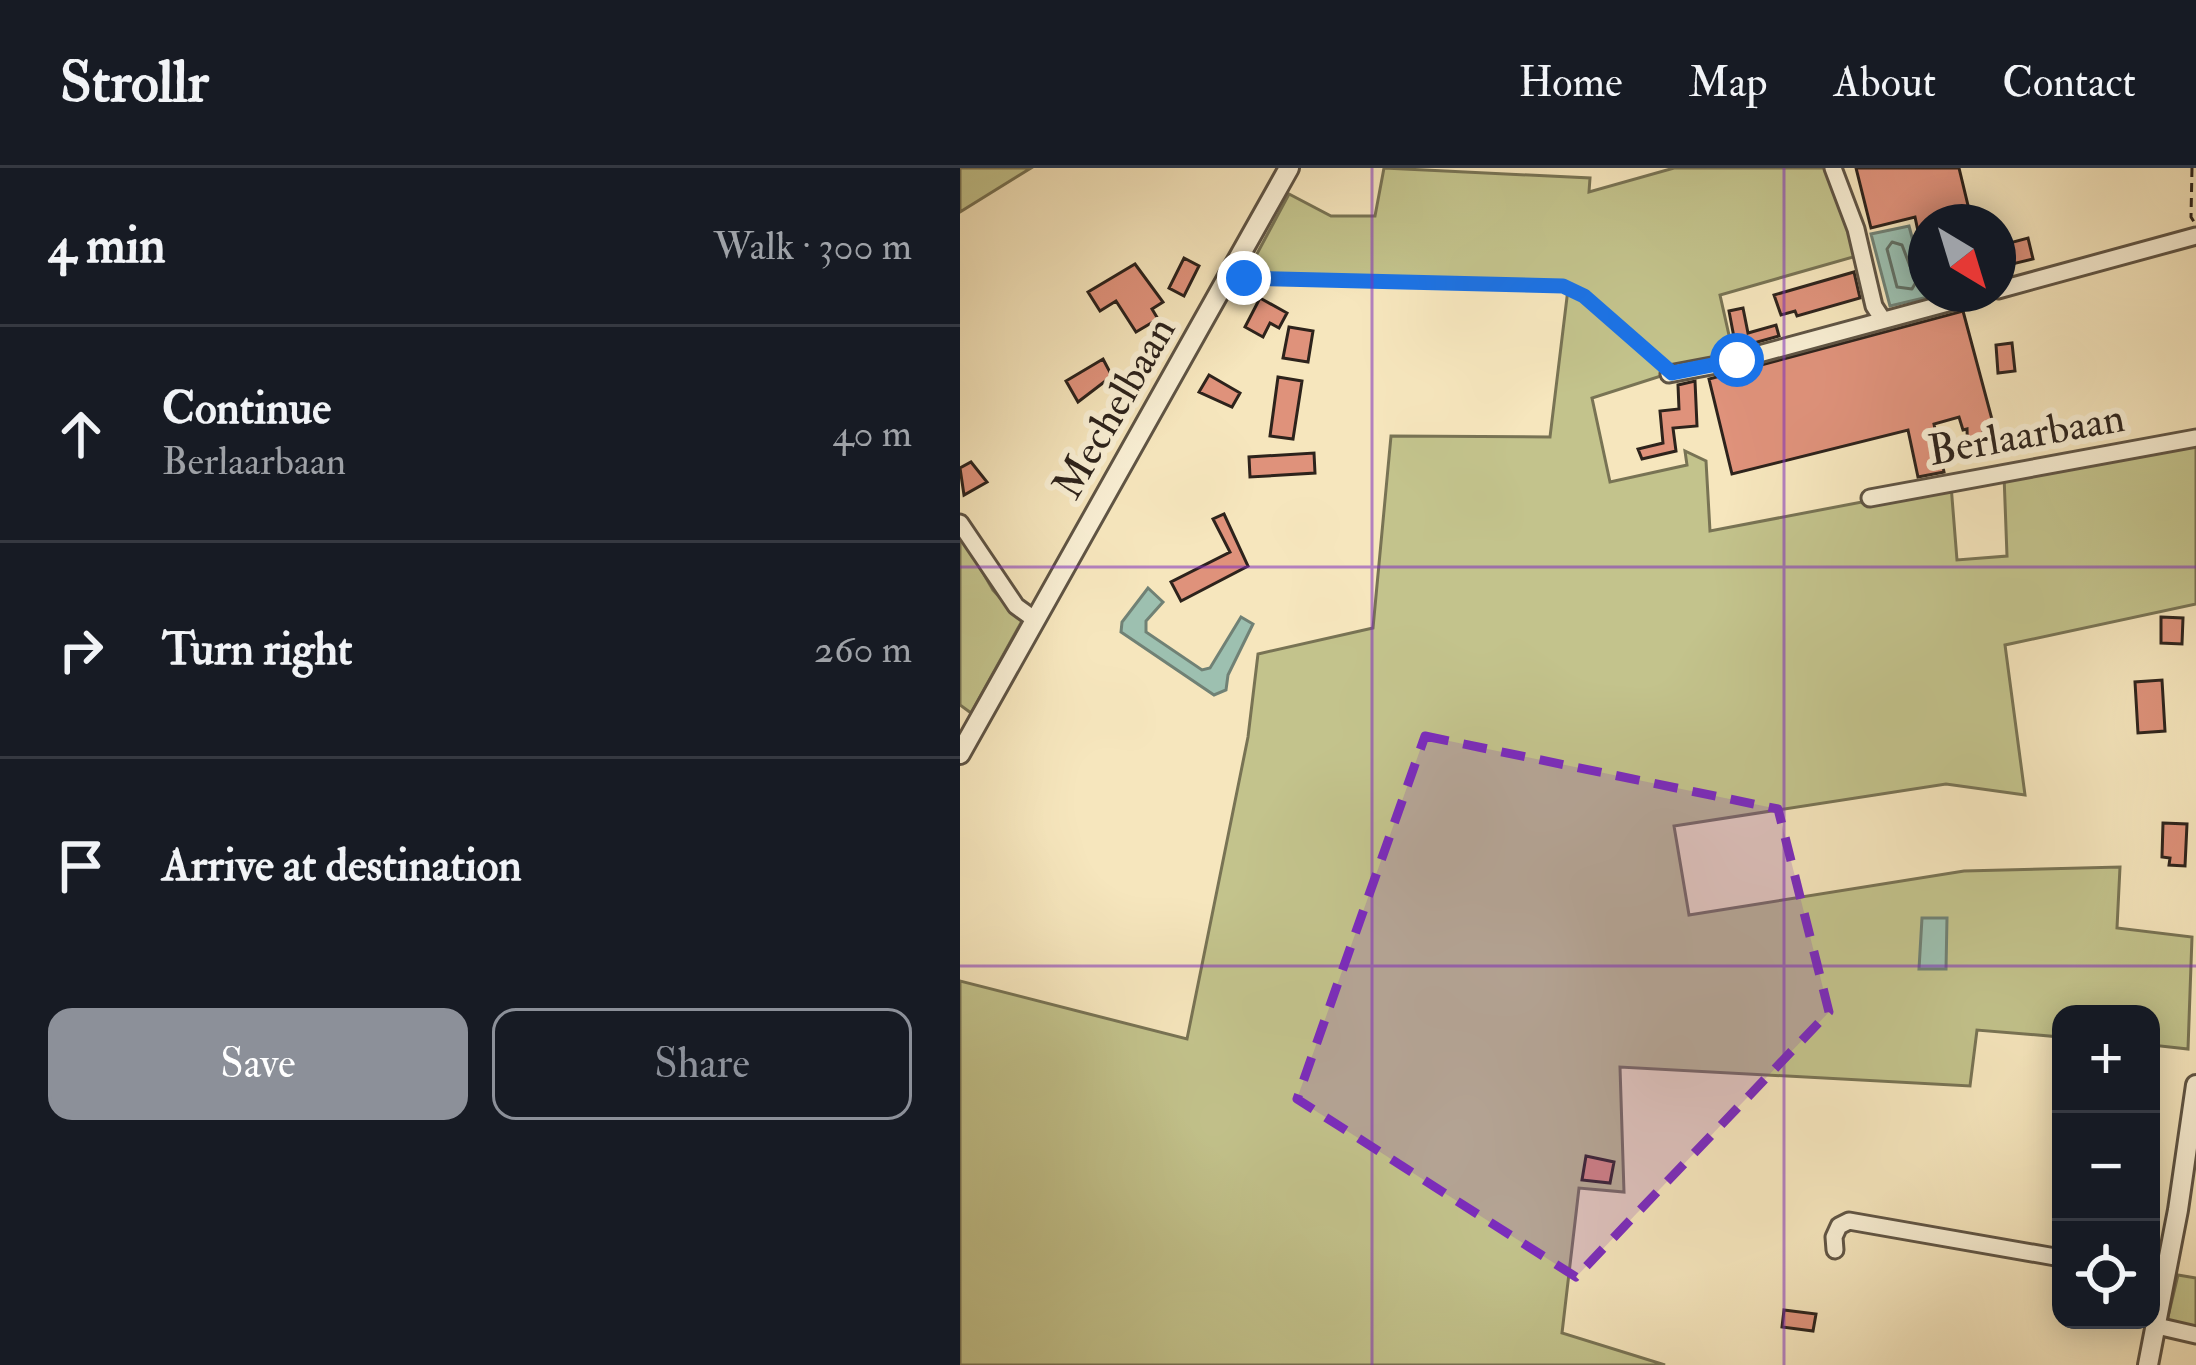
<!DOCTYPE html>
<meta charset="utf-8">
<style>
body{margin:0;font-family:"IM FELL Double Pica",serif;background:#20242c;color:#f1f3f6}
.controls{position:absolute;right:36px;bottom:36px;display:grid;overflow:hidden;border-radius:24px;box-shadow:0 6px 30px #0003}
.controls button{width:108px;height:108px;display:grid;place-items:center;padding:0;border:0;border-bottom:3px solid #363941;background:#171b24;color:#f1f3f6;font:60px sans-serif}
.compass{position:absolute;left:948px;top:36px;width:108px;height:108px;border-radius:50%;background:#171b24;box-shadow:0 6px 30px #0003;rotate:142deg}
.stop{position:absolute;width:36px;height:36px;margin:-27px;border:9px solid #1a73e8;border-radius:50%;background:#fff}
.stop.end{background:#1a73e8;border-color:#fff;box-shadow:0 3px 12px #0008}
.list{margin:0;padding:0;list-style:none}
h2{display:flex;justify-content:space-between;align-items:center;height:156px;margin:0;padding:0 48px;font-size:51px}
h2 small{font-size:39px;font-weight:400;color:#9ea1a6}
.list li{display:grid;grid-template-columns:78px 1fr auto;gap:36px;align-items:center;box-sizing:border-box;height:216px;padding:0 48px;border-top:3px solid #363941}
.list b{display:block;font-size:45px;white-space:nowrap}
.list p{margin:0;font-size:39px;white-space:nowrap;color:#9ea1a6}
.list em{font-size:39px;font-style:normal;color:#9ea1a6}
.actions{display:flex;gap:24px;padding:36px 48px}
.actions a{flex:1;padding:27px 0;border:3px solid #8c9099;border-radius:24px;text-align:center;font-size:42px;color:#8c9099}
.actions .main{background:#8c9099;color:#fff}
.icon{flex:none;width:66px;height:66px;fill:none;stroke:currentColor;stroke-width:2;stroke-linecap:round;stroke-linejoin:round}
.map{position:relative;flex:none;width:1236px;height:1197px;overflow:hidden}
header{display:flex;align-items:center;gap:72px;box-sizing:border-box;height:168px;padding:0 60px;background:#171b24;border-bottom:3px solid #363941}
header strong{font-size:57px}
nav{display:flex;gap:66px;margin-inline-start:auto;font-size:42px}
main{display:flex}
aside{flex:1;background:#171b24}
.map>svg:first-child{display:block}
.green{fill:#c3c38c;stroke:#787354;stroke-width:3}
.water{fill:#9dc0b0;stroke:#708175;stroke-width:3}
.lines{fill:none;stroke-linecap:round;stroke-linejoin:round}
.shore{stroke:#657266;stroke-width:3}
.building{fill:#df927b;stroke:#2d231c;stroke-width:3}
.minor-casing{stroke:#5f5444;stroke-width:21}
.tertiary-casing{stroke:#5f5444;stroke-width:24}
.path{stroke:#2d231c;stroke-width:3;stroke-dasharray:9 6;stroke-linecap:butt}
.minor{stroke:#f9efd4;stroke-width:15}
.tertiary{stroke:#f9efd4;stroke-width:18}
.route{stroke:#1a73e8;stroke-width:15}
.marked{fill:#7b2cbf;fill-opacity:0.2;stroke:#7b2cbf;stroke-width:9;stroke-dasharray:24 15;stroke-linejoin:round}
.grid{fill:none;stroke:#7b2cbf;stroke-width:3;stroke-opacity:0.55}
.labels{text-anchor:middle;stroke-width:12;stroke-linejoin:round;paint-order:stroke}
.street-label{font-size:42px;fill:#2d231c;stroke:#f9efd4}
</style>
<header>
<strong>Strollr</strong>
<nav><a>Home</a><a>Map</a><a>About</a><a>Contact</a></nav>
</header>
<main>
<aside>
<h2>4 min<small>Walk · 300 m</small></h2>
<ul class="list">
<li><svg class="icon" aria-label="ahead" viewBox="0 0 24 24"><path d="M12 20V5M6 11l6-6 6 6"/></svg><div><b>Continue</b><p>Berlaarbaan</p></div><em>40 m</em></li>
<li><svg class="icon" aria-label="right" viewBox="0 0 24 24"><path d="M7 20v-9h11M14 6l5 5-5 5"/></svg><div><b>Turn right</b></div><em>260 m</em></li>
<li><svg class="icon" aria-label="arrive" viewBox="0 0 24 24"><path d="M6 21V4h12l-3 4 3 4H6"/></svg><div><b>Arrive at destination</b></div></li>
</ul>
<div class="actions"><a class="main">Save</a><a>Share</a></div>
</aside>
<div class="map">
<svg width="1236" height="1197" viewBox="0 0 1236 1197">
<rect width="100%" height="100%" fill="#f6e6bd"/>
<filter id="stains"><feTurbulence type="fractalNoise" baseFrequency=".00167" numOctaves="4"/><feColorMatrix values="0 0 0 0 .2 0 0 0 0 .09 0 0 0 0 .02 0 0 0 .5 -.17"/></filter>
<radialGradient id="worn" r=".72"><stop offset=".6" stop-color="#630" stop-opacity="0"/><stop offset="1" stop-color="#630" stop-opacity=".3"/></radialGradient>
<!-- green -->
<path class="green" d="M0,0H71L0,44Z
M424,0L630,10L629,24L714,0H869L900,87L760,127L773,185L632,230L650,314L727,297L725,283L746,293L750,363L991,317L997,392L1047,388L1044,307L1236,272V436L1045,477L1065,627L986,616L714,658L729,747L1004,703L1160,699L1157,760L1232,769L1228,881L1191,877V846H1101V869L1017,862L1010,918L660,899L664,1024L619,1020L602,1165L705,1197H0V813L227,871L288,569L298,486L413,460L431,268L590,269L608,121L334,116L284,110L329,26L371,48H415Z
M0,365L33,422L62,453L11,545L0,537Z
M1218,1107L1236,1110V1160L1207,1153Z"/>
<!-- water -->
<path class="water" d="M949,58L968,129L930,138L911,66Z
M188,420L203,434L186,453V464L242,502L250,500L281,449L293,456L268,507L266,522L254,527L161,464L162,454Z
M962,750H987L986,801H959Z"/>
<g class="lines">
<!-- shore -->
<path class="shore" d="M932,74L942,77L956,114L952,121L937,119L927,81Z"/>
</g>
<!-- building -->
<path class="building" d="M896,0H999L1012,54H966V82H962L955,49L911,60Z
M1068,70L1073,91L1040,99L1038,78Z
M224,90L239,98L224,128L209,120Z
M175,96L203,134L192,141L198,151L176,164L156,133L140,143L128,124Z
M894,104L900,130L837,148L835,143L821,147L814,127Z
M300,130L327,145L319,160L310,155L303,169L285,159Z
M783,140L788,165L816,157L819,168L776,180L769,143Z
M1003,143L1033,255L1023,257L1024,291L1008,292L1007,261L1003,262L999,249L974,256L984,304L958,309L948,262L772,306L749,211Z
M329,159L353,163L348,194L323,190Z
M1052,175L1055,203L1038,205L1036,177Z
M143,191L152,208L118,234L106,213Z
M249,207L280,225L272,239L239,224Z
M318,209L342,213L333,271L310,268Z
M735,213L737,258L713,260L716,283L682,291L678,281L703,275L700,243L719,241L718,217Z
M354,285L355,305L290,309L289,289Z
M11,294L27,314L4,327L0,300Z
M264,346L288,398L221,433L211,414L270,384L253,351Z
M1201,449L1223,450L1222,476L1201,475Z
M1202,512L1205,563L1178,565L1175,514Z
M1203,655L1227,656L1225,698L1209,697L1210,690L1202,689Z
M626,988L654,994L650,1015L622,1012Z
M824,1142L856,1146L853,1163L822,1159Z"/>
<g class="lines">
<!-- minor casing -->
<g class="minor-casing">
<path id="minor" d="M873,0L896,61L914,138L923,152
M1038,122L1236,68
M709,206L762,196L1021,126
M910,330L1236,270
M0,355L56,438L74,451
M875,1082L874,1069L879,1058L889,1053L1101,1090
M1197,1158L1236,1167"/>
</g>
<!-- tertiary casing -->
<g class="tertiary-casing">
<path id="tertiary" d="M0,586L329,0
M1188,1197L1218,1042L1236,917"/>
</g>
<!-- path -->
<path class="path" d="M1232,0L1231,49L1236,57
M286,110L603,118L624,128L699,194"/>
<!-- minor -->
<use href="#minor" class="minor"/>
<!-- tertiary -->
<use href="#tertiary" class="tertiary"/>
</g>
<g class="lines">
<!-- route -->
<path class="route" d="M284,110L603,118L624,128L712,205L777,192"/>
</g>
<!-- marked area -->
<path class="marked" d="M465,568L818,641L869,844L616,1109L337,931Z"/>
<!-- grid -->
<path class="grid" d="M412,0V1197M824,0V1197M0,399H1236M0,798H1236"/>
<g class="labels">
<!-- street labels -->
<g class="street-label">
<text transform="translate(153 239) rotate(-60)" y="15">Mechelbaan</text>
<text transform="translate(1066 265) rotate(-10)" y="15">Berlaarbaan</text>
</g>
</g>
<rect width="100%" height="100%" filter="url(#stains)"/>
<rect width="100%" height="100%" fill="url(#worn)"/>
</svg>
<div class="controls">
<button>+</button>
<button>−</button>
<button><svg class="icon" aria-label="locate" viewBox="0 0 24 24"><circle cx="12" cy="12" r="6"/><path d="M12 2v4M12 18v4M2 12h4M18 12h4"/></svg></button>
</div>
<svg class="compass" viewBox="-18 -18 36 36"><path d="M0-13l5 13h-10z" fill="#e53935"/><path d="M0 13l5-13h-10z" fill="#9ea1a6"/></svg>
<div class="stop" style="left:777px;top:192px"></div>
<div class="stop end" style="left:284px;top:110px"></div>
</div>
</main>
